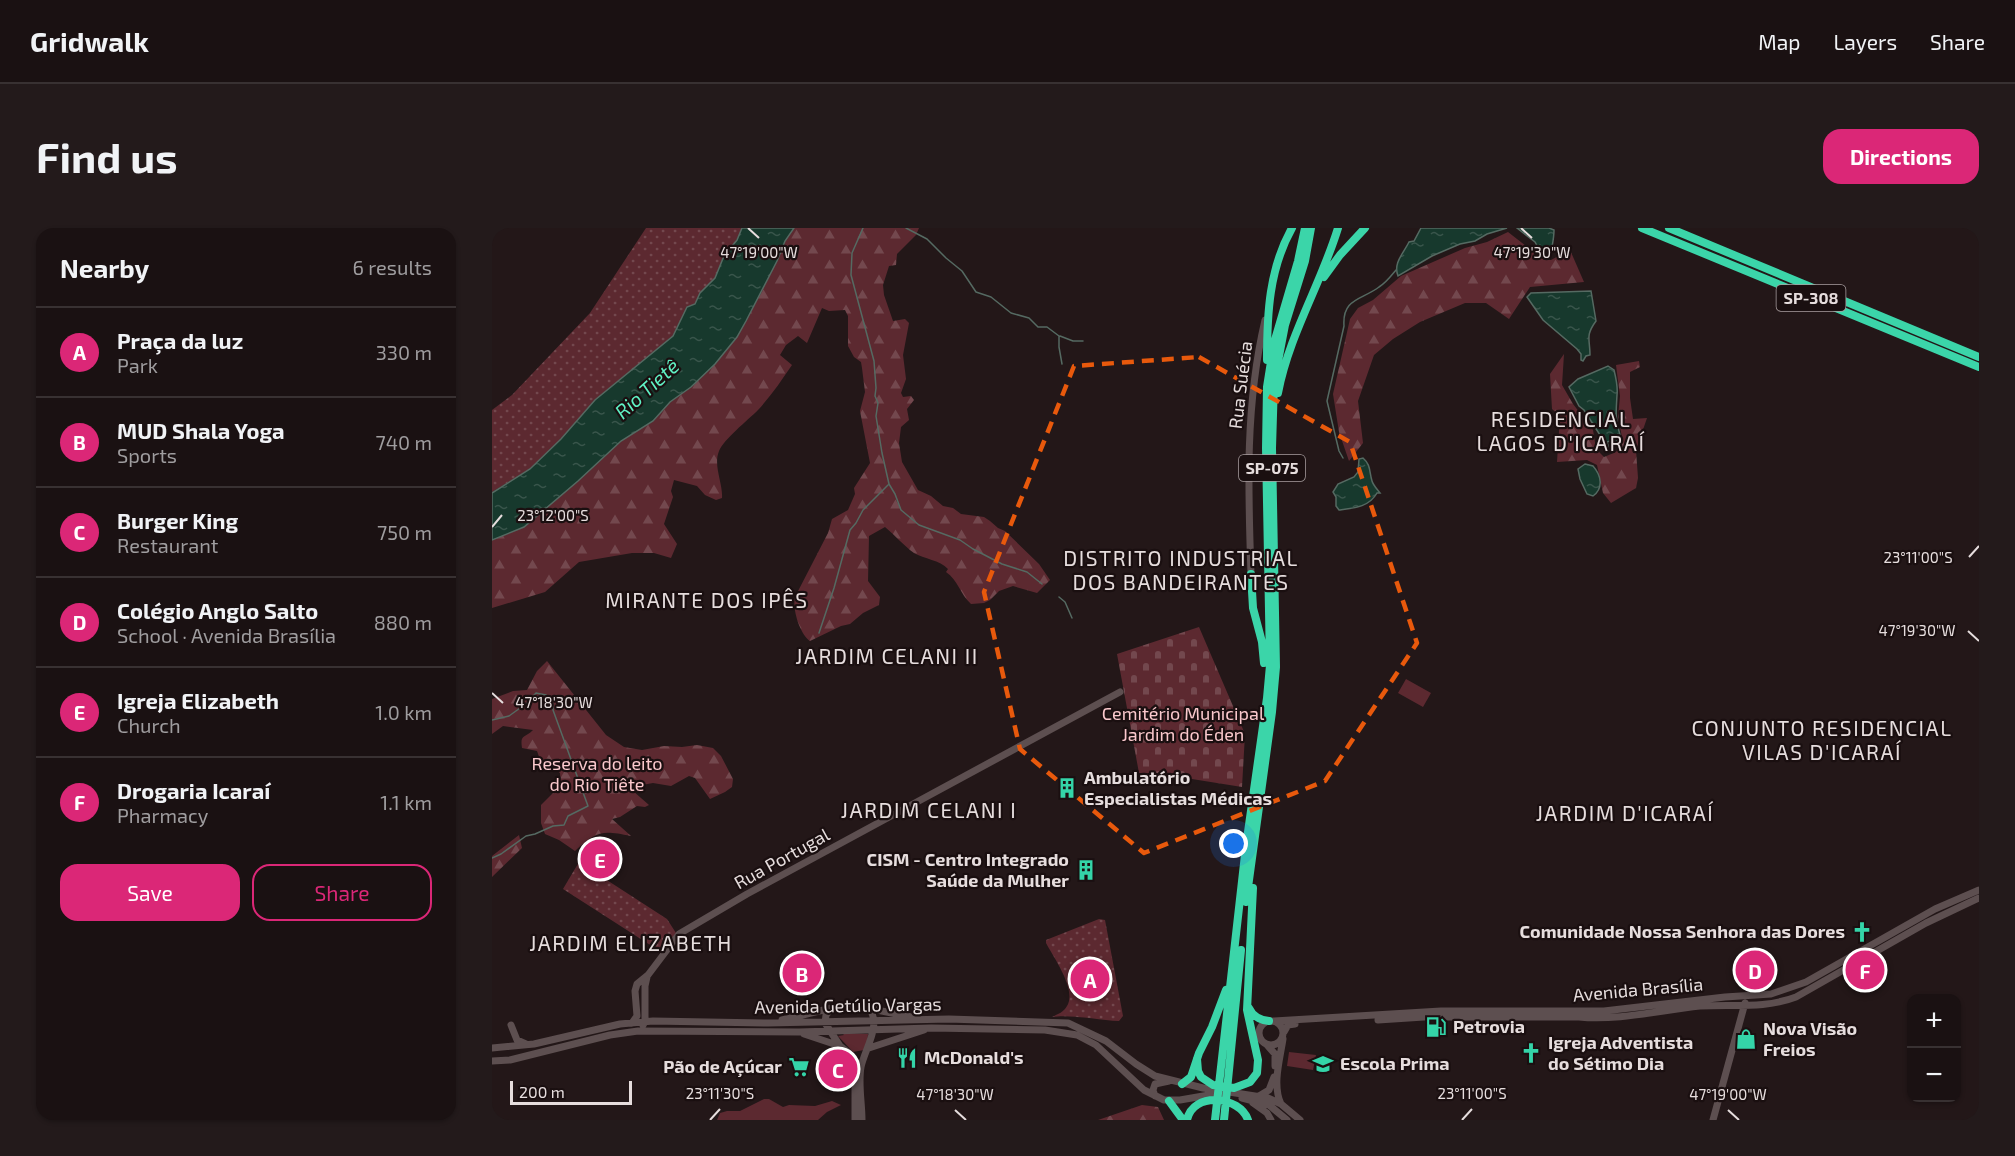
<!DOCTYPE html>
<meta charset="utf-8">
<style>
body{margin:0;font-family:"Exo 2",sans-serif;background:#231a1b;color:#f1f3f6}
.controls{position:absolute;right:18px;bottom:18px;display:grid;overflow:hidden;border-radius:12px;box-shadow:0 2px 4px #0004}
.controls button{width:54px;height:54px;display:grid;place-items:center;padding:0;border:0;border-bottom:2px solid #383132;background:#1a1112;color:#f1f3f6;font:30px sans-serif}
.scale{position:absolute;left:18px;bottom:15px;width:122px;box-sizing:border-box;padding-left:6px;border:3px solid #e6dddd;border-top:0;font-size:16px;line-height:21px;white-space:nowrap;color:#e6dddd;-webkit-text-stroke:4px #1a0f10;paint-order:stroke}
.you{position:absolute;left:742px;top:616px;width:21px;height:21px;margin:-15px;border:4px solid #fff;border-radius:50%;background:#1a73e8;box-shadow:0 0 0 9px #1a73e833}
.badge{display:grid;place-items:center;width:39px;height:39px;border-radius:50%;background:#db2777;color:#fff;font-size:20px;font-weight:700}
.pin{position:absolute;translate:-50% -50%;border:3px solid #fff;box-shadow:0 2px 6px #0006}
.list{margin:0;padding:0;list-style:none}
h2{display:flex;justify-content:space-between;align-items:center;height:78px;margin:0;padding:0 24px;font-size:26px}
h2 small{font-size:20px;font-weight:400;color:#9f9d9f}
.list li{display:grid;grid-template-columns:39px 1fr auto;gap:18px;align-items:center;box-sizing:border-box;height:90px;padding:0 24px;border-top:2px solid #383132}
.list b{display:block;font-size:22px;white-space:nowrap}
.list p{margin:0;font-size:20px;white-space:nowrap;color:#9f9d9f}
.list em{font-size:20px;font-style:normal;color:#9f9d9f}
.actions{display:flex;gap:12px;padding:18px 24px}
.actions a{flex:1;padding:14px 0;border:2px solid #db2777;border-radius:18px;text-align:center;font-size:21px;color:#db2777}
.actions .main{background:#db2777;color:#fff}
.map{position:relative;flex:none;width:1487px;height:892px;overflow:hidden;border-radius:18px}
header{display:flex;align-items:center;gap:36px;box-sizing:border-box;height:84px;padding:0 30px;background:#1a1112;border-bottom:2px solid #383132}
header strong{font-size:28px}
nav{display:flex;gap:33px;margin-inline-start:auto;font-size:21px}
.intro{display:flex;align-items:center;justify-content:space-between;box-sizing:border-box;height:144px;padding:0 36px}
h1{margin:0;font-size:42px}
.button{padding:15px 27px;border-radius:18px;background:#db2777;color:#fff;font-size:21px;font-weight:700}
main{display:flex;gap:36px;padding:0 36px}
aside{flex:1;background:#1a1112;border-radius:18px;box-shadow:0 2px 4px #0004}
.map>svg:first-child{display:block}
.green{fill:#5c2930}
.forest{fill:url(#forest-firs)}
.cemetery{fill:url(#cemetery-stones)}
.park{fill:url(#park-dots)}
.water{fill:url(#water-ripples);stroke:#556a62;stroke-width:1.5}
.lines{fill:none;stroke-linecap:round;stroke-linejoin:round}
.stream{stroke:#556a62;stroke-width:1.5}
.secondary{stroke:#5d4f50;stroke-width:7}
.highway{stroke:#3bd5a9;stroke-width:8}
.marked{fill:none;stroke:#e8590c;stroke-width:4.5;stroke-dasharray:12 8;stroke-linejoin:round}
.ticks{fill:none;stroke:#e6dddd;stroke-width:2}
.labels{text-anchor:middle;stroke-width:4.5;stroke-linejoin:round;paint-order:stroke}
.shield{fill:#1a0f10;stroke:#a99fa0;stroke-width:1.5}
.shield-label{font-size:16px;font-weight:bold;fill:#e6dddd}
.street-label{font-size:18px;fill:#e6dddd;stroke:#1a0f10}
.park-label{font-size:18px;fill:#fbc9cd;stroke:#1a0f10}
.poi-label{font-size:18px;font-weight:bold;fill:#e6dddd;stroke:#1a0f10;text-anchor:start}
.water-label{font-size:20px;font-style:italic;fill:#5ff0c3;stroke:#1a0f10}
.quarter-label{font-size:21px;letter-spacing:1.5px;fill:#e6dddd;stroke:#1a0f10}
.ticks-label{font-size:15px;text-anchor:middle;fill:#e6dddd;stroke:#1a0f10;stroke-width:4.5;stroke-linejoin:round;paint-order:stroke}
</style>
<header>
<strong>Gridwalk</strong>
<nav><a>Map</a><a>Layers</a><a>Share</a></nav>
</header>
<div class="intro"><h1>Find us</h1><a class="button">Directions</a></div>
<main>
<aside>
<h2>Nearby<small>6 results</small></h2>
<ul class="list">
<li><span class="badge">A</span><div><b>Praça da luz</b><p>Park</p></div><em>330 m</em></li>
<li><span class="badge">B</span><div><b>MUD Shala Yoga</b><p>Sports</p></div><em>740 m</em></li>
<li><span class="badge">C</span><div><b>Burger King</b><p>Restaurant</p></div><em>750 m</em></li>
<li><span class="badge">D</span><div><b>Colégio Anglo Salto</b><p>School · Avenida Brasília</p></div><em>880 m</em></li>
<li><span class="badge">E</span><div><b>Igreja Elizabeth</b><p>Church</p></div><em>1.0 km</em></li>
<li><span class="badge">F</span><div><b>Drogaria Icaraí</b><p>Pharmacy</p></div><em>1.1 km</em></li>
</ul>
<div class="actions"><a class="main">Save</a><a>Share</a></div>
</aside>
<div class="map">
<svg width="1487" height="892" viewBox="0 0 1487 892">
<defs>
<pattern id="forest-firs" width="22" height="20" patternUnits="userSpaceOnUse" patternTransform="scale(1.5)"><rect width="22" height="20" fill="#5c2930"/><path d="M5 1l3.5 6h-7zM16 11l3.5 6h-7z" fill="#73484e"/></pattern>
<pattern id="cemetery-stones" width="16" height="16" patternUnits="userSpaceOnUse" patternTransform="scale(1.5)"><rect width="16" height="16" fill="#5c2930"/><path d="M2 7V4a2 2 0 0 1 4 0v3zM10 15v-3a2 2 0 0 1 4 0v3z" fill="#73484e"/></pattern>
<pattern id="park-dots" width="8" height="8" patternUnits="userSpaceOnUse" patternTransform="scale(1.5)"><rect width="8" height="8" fill="#5c2930"/><path d="M2 2h.1M6 6h.1" fill="none" stroke="#73484e" stroke-width="1.8" stroke-linecap="round"/></pattern>
<pattern id="water-ripples" width="26" height="14" patternUnits="userSpaceOnUse" patternTransform="scale(1.5)"><rect width="26" height="14" fill="#17392d"/><path d="M2 4q2-2 4 0t4 0M15 11q2-2 4 0t4 0" fill="none" stroke="#39554b"/></pattern>
</defs>
<rect width="100%" height="100%" fill="#231718"/>
<!-- green -->
<path class="green" d="M914,451L939,465L931,479L906,465Z
M350,805L376,806L375,817L372,822L361,824L346,808L352,807Z
M797,824L824,827L821,842L795,838Z
M272,871H277L291,879L297,877L323,878L340,873L349,877L335,884L326,892H225L228,885L235,883H248Z"/>
<!-- forest -->
<path class="forest" d="M296,0H427L424,7L405,26L404,37L397,38L391,57L392,67L401,93L413,91L417,95L411,127L414,151L409,165L411,169L419,168L422,172L415,181L417,192L409,199L407,215L410,234L426,262L439,268L451,278L461,280L469,286L492,289L498,293L506,300L513,303L547,336L558,352L545,365L521,358L507,363L498,372L492,375L479,376C468,366 466,352 454,344L456,341C448,332 432,331 422,325C412,318 403,307 393,299L377,308L376,353L388,369L387,377L371,385L358,396L349,398L318,413C308,406 300,381 303,369L336,305L340,291L356,282L363,266L362,260L378,235L368,183L373,164L370,140L369,134L362,129L356,118V88L353,82L337,83L330,80L315,115L306,108L294,117L288,127L300,137C289,153 279,168 266,182C255,193 232,211 227,223C221,238 231,255 230,270L224,272L213,267L205,258L182,252L179,263L181,269L172,296L185,316L179,330L162,325H140L87,334L53,364L0,380V302Z
M1016,4L1052,32H1059L1078,22L1092,54L1038,59L1017,91L994,75H973L928,94L901,111L882,127L866,173L871,215L857,233L847,204L841,166L858,91L866,80L881,72L909,48L973,20L995,14Z
M1072,126L1070,157L1081,176L1101,202L1104,221L1112,229L1124,224L1131,214L1126,189L1128,168L1124,137L1147,133L1148,139L1138,144V170L1141,191L1155,190L1144,222L1146,250L1144,260L1119,275L1111,265L1105,237L1095,232L1065,234L1068,188L1060,181L1058,146Z
M55,433L114,507L132,519L150,522L172,518L190,519L205,517L221,520L229,528L241,551L240,559L233,564L218,571L203,550L197,548L179,558L161,555L139,559L141,563L157,577L153,579L145,578L128,589L120,591L139,608C109,602 105,603 83,623L67,612L53,606L49,595V577L69,557L68,545L57,536L50,537L45,523L30,520C28,506 32,511 41,502L11,498L0,506V471L21,463L35,462L45,443Z
M27,607L30,620L0,649V628Z
M650,877L666,879L672,892H606Z"/>
<!-- cemetery -->
<path class="cemetery" d="M707,399L753,506L750,559L675,547L647,545L625,426Z"/>
<!-- park -->
<path class="park" d="M154,0H251L223,50L208,65L203,76L196,79L181,108L103,172L69,211L38,241L0,264V182L20,167L98,85Z
M87,634L175,691L184,705L169,724L71,661Z
M607,691L613,692L631,788L627,793C607,792 577,786 560,789C566,786 572,784 575,778C585,762 562,730 554,715V712Z"/>
<!-- water -->
<path class="water" d="M250,0H302L293,13L285,33L254,93L245,109L223,136L199,159L178,174L161,193L129,213L86,253L32,299L0,312V265L38,241L69,211L103,172L181,108L195,79L203,76L208,65L223,50L232,28L245,12Z
M929,0H1015L995,6L983,13L968,16L940,28L906,48C901,35 911,26 917,14L922,13Z
M1025,0H1057L1062,2C1062,11 1060,17 1059,25H1049L1043,14Z
M1099,63L1104,93C1093,108 1098,111 1098,127L1094,128L1091,133L1089,132V126L1085,121L1051,92L1035,69L1039,65Z
M1116,138L1122,142C1124,150 1126,159 1125,167C1124,184 1123,191 1128,207L1125,212L1126,215L1123,216L1118,213L1115,214L1117,221L1115,222L1110,218H1107L1108,207L1092,182L1087,178L1077,159L1086,151Z
M871,230C879,237 877,243 880,253C881,257 885,261 888,265H885C877,279 863,280 847,282L844,278V269L841,264L846,256L862,249L866,244L867,231Z
M1093,236L1101,238C1109,247 1112,260 1101,268L1095,266L1088,251L1086,241Z"/>
<g class="lines">
<!-- stream -->
<path class="stream" d="M371,0L360,25L359,47L382,133L384,160L383,168L386,175L384,188L390,225L397,256L403,266L409,282L427,297L468,312L481,321L510,336L535,344L550,356
M414,0L435,11L454,30L470,43L484,64L499,69L519,85L537,90L546,99H555L567,108V119L570,136
M568,108L581,113H591
M851,230L847,223L835,173L852,98C850,70 870,72 887,59C894,55 899,48 904,42
M567,369L573,374L580,390
M327,405L342,360L358,302L364,295L371,282L396,257
M0,492L17,488L35,475L44,465L54,467L61,476V482L96,578L76,588L72,597L61,598L43,606L34,608L9,626L0,630"/>
<!-- secondary -->
<path class="secondary" d="M759,346C756,259 753,178 773,92
M340,780L334,787L333,795L348,818L357,825L363,837V892
M290,792L340,780L370,779L424,790
M886,792L932,789H1087C1127,793 1168,782 1208,778C1241,776 1273,781 1304,769L1434,695L1487,670
M767 805a12 12 0 1 1 24 0a12 12 0 1 1-24 0Z
M782,793L949,783H1112L1233,769L1279,766L1314,754L1443,681L1487,662
M140,795L145,788L143,763L145,756L156,747L187,706L255,666L628,464
M19,797L25,812L34,816
M151,797L153,794V758L155,749
M792,804L796,797L803,796
M312,806L348,818
M775,817L783,826V838
M0,820L42,816L128,796L161,793L276,795L457,791L576,795L614,813L644,836L663,848L711,860L776,870L789,876L808,892
M377,820L432,802
M0,833L18,832L118,807L146,803L307,804L439,800L553,802L585,807L604,817L652,862L672,872H688L717,867L730,868
M663,868L661,862L663,856L677,853
M767,868L777,862L782,849
M750,870L777,877L795,892
M761,875L775,885L779,892
M789,876C780,857 788,831 791,811
M370,892C370,875 366,855 369,839C373,820 390,798 377,779
M1221,892L1253,775"/>
<!-- highway -->
<path class="highway" d="M1150,0L1487,139
M1177,0L1487,129
M832,49L848,27L873,0
M775,132C775,86 777,41 800,0
M786,165C797,107 829,56 846,0
M759,346L761,380L770,414L772,435
M754,674L780,484L784,439L780,220L782,154L793,97L813,33L819,0
M757,780C761,789 768,792 777,793
M705,831L706,843L709,849L721,857L742,860L758,854L765,845L766,832L755,782L761,660
M690,856L699,849L707,825L720,799L734,762
M677,873L691,892
M695,892C701,863 748,868 756,892
M723,892L754,618L775,470L778,437L774,220L775,159L782,115L806,33L813,0
M732,892L749,722"/>
</g>
<!-- marked area -->
<path class="marked" d="M707,129L858,214L925,415L833,553L652,625L528,521L492,364L582,138Z"/>
<!-- ticks -->
<path class="ticks" d="M256,0L267,10M1029,0L1040,10M0,299L10,287M1477,329L1487,318M1476,403L1487,413M0,465L11,475M463,882L474,892M1236,882L1247,892M218,892L228,881M970,892L980,881"/>
<!-- icons -->
<defs>
<g id="building-bare" transform="scale(1.62)"><path d="M-4-6H4V6H1V3H-1V6H-4ZM-2.5-4.3h1.7v1.8h-1.7ZM.8-4.3h1.7v1.8H.8ZM-2.5-1h1.7V.8h-1.7ZM.8-1h1.7V.8H.8Z" fill="#34d4a8" stroke="#1a0f10" stroke-width="2.5" paint-order="stroke"/></g>
<g id="church-bare" transform="scale(1.62)"><path d="M-1.2-6h2.4v3.5h3.3v2.4h-3.3V6h-2.4V-.1h-3.3v-2.4h3.3Z" fill="#34d4a8" stroke="#1a0f10" stroke-width="2.5" paint-order="stroke"/></g>
<g id="fuel-bare" transform="scale(1.62)"><path d="M-5.5-6h7V0h2V4h1.3V-2.5L3-4.5l.8-.8L6-3V5H2.5V1h-1V6h-7ZM-4.2-4.7v3.2H.2V-4.7Z" fill="#34d4a8" stroke="#1a0f10" stroke-width="2.5" paint-order="stroke"/></g>
<g id="shop-bare" transform="scale(1.62)"><path d="M-5-2.5h2.3a2.7 3.5 0 0 1 5.4 0H5L5.5 6h-11ZM-1.5-2.5h3a1.5 2.3 0 0 0-3 0Z" fill="#34d4a8" stroke="#1a0f10" stroke-width="2.5" paint-order="stroke"/></g>
<g id="restaurant-bare" transform="scale(1.62)"><path d="M-5-6h1v4h1v-4h1v4h1v-4h1v5L-1.5 .5V6h-2V.5L-5-1ZM5-6V6H3V1.5H1.5Q1.5-4 5-6Z" fill="#34d4a8" stroke="#1a0f10" stroke-width="2.5" paint-order="stroke"/></g>
<g id="school-bare" transform="scale(1.62)"><path d="M0-5L7-2L0 1L-7-2ZM-4 1L0 2.5L4 1V4Q0 6-4 4Z" fill="#34d4a8" stroke="#1a0f10" stroke-width="2.5" paint-order="stroke"/></g>
<g id="supermarket-bare" transform="scale(1.62)"><path d="M-6-5.5h2.5l.6 2H6L4.5 2H-2.5L-4.4-4H-6ZM-1.5 3.2a1.3 1.3 0 1 0 .1 0ZM3 3.2a1.3 1.3 0 1 0 .1 0Z" fill="#34d4a8" stroke="#1a0f10" stroke-width="2.5" paint-order="stroke"/></g>
</defs>
<g fill-rule="evenodd">
<use href="#building-bare" x="575" y="560"/>
<use href="#building-bare" x="594" y="642"/>
<use href="#church-bare" x="1370" y="704"/>
<use href="#fuel-bare" x="944" y="799"/>
<use href="#shop-bare" x="1254" y="811"/>
<use href="#church-bare" x="1039" y="825"/>
<use href="#restaurant-bare" x="415" y="830"/>
<use href="#school-bare" x="831" y="836"/>
<use href="#supermarket-bare" x="307" y="839"/>
</g>
<g class="labels">
<!-- shield labels -->
<g class="shield">
<rect x="1284.5" y="57" width="69" height="26" rx="4.5"/>
<rect x="747" y="227" width="66" height="26" rx="4.5"/>
</g>
<g class="shield-label">
<text x="1319" y="76">SP-308</text>
<text x="780" y="246">SP-075</text>
</g>
<!-- street labels -->
<g class="street-label">
<text transform="translate(749 157) rotate(-83)" y="6">Rua Suécia</text>
<text transform="translate(290 631) rotate(-29)" y="6">Rua Portugal</text>
<text transform="translate(1146 762) rotate(-5)" y="6">Avenida Brasília</text>
<text transform="translate(356 778) rotate(-1)" y="6">Avenida Getúlio Vargas</text>
</g>
<!-- park labels -->
<g class="park-label">
<text x="691" y="492">Cemitério Municipal<tspan x="691" dy="21">Jardim do Éden</tspan></text>
<text x="105" y="542">Reserva do leito<tspan x="105" dy="21">do Rio Tiête</tspan></text>
</g>
<!-- poi labels -->
<g class="poi-label">
<text x="592" y="556">Ambulatório<tspan x="592" dy="21">Especialistas Médicas</tspan></text>
<text x="577" y="638" text-anchor="end">CISM - Centro Integrado<tspan x="577" dy="21">Saúde da Mulher</tspan></text>
<text x="1353" y="710" text-anchor="end">Comunidade Nossa Senhora das Dores</text>
<text x="961" y="805">Petrovia</text>
<text x="1271" y="807">Nova Visão<tspan x="1271" dy="21">Freios</tspan></text>
<text x="1056" y="821">Igreja Adventista<tspan x="1056" dy="21">do Sétimo Dia</tspan></text>
<text x="432" y="836">McDonald's</text>
<text x="848" y="842">Escola Prima</text>
<text x="290" y="845" text-anchor="end">Pão de Açúcar</text>
</g>
<!-- water labels -->
<g class="water-label">
<text transform="translate(155 161) rotate(-42)" y="7">Rio Tietê</text>
</g>
<!-- quarter labels -->
<g class="quarter-label">
<text x="1069" y="199">RESIDENCIAL<tspan x="1069" dy="24">LAGOS D'ICARAÍ</tspan></text>
<text x="689" y="338">DISTRITO INDUSTRIAL<tspan x="689" dy="24">DOS BANDEIRANTES</tspan></text>
<text x="215" y="380">MIRANTE DOS IPÊS</text>
<text x="395" y="436">JARDIM CELANI II</text>
<text x="1330" y="508">CONJUNTO RESIDENCIAL<tspan x="1330" dy="24">VILAS D'ICARAÍ</tspan></text>
<text x="437" y="590">JARDIM CELANI I</text>
<text x="1133" y="593">JARDIM D'ICARAÍ</text>
<text x="139" y="723">JARDIM ELIZABETH</text>
</g>
</g>
<g class="ticks-label">
<text x="267" y="30">47°19'00"W</text>
<text x="1040" y="30">47°19'30"W</text>
<text x="61" y="293">23°12'00"S</text>
<text x="1426" y="335">23°11'00"S</text>
<text x="1425" y="408">47°19'30"W</text>
<text x="62" y="480">47°18'30"W</text>
<text x="228" y="871">23°11'30"S</text>
<text x="980" y="871">23°11'00"S</text>
<text x="463" y="872">47°18'30"W</text>
<text x="1236" y="872">47°19'00"W</text>
</g>
</svg>
<div class="controls">
<button>+</button>
<button>−</button>
</div>
<div class="scale">200 m</div>
<div class="you"></div>
<div class="pin badge" style="left:598px;top:751px">A</div>
<div class="pin badge" style="left:310px;top:745px">B</div>
<div class="pin badge" style="left:346px;top:841px">C</div>
<div class="pin badge" style="left:1263px;top:742px">D</div>
<div class="pin badge" style="left:108px;top:631px">E</div>
<div class="pin badge" style="left:1373px;top:742px">F</div>
</div>
</main>
